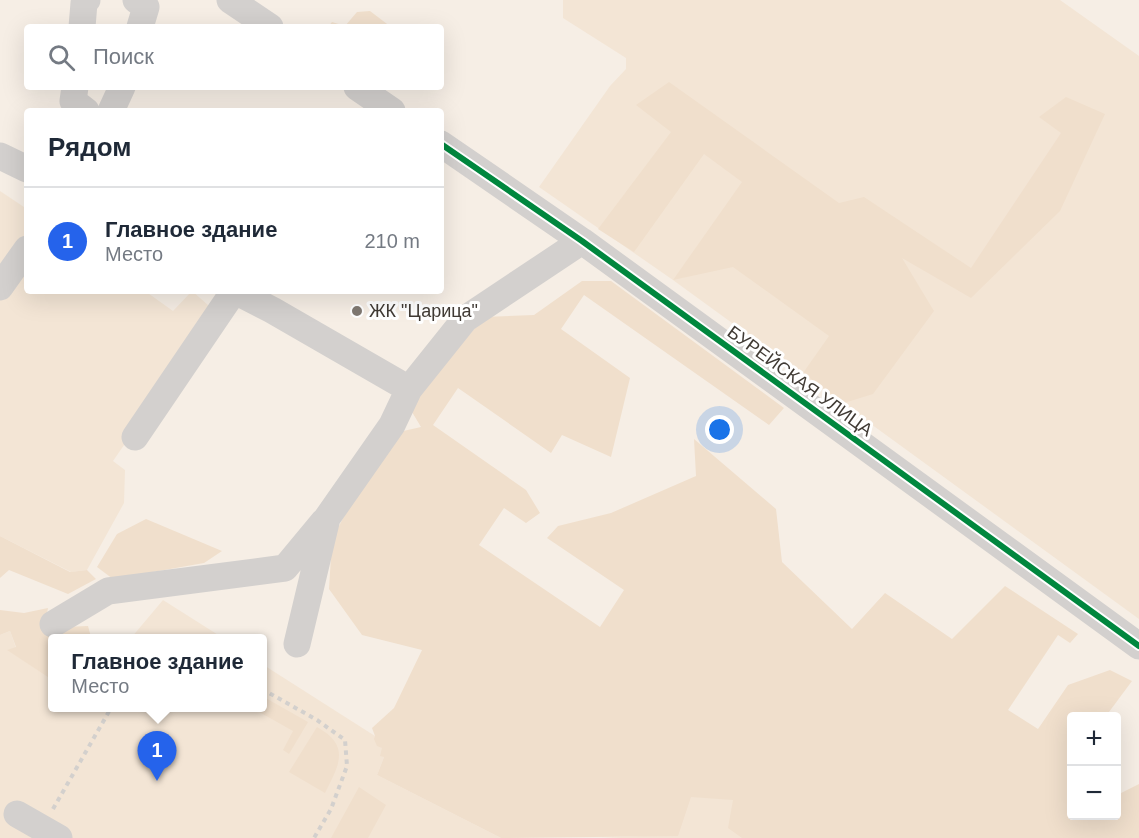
<!DOCTYPE html>
<html lang="ru">
<meta charset="utf-8">
<style>
body{margin:0;font-family:Helvetica,sans-serif;background:#f2f2f3;color:#1f2937}
.controls{position:absolute;right:18px;bottom:18px;display:grid;overflow:hidden;border-radius:6px;box-shadow:0 6px 24px #0002}
.controls button{width:54px;height:54px;display:grid;place-items:center;padding:0;border:0;border-bottom:2px solid #e0e1e3;background:#fff;color:#1f2937;font:30px sans-serif}
.you{position:absolute;left:720px;top:430px;width:21px;height:21px;margin:-15px;border:4px solid #fff;border-radius:50%;background:#1a73e8;box-shadow:0 0 0 9px #1a73e833}
.badge{display:grid;place-items:center;width:39px;height:39px;border-radius:50%;background:#2563eb;color:#fff;font-size:20px;font-weight:700}
.pin{position:absolute;translate:-50% -50px;filter:drop-shadow(0 2px 3px #0008)}
.pin::after{content:'';position:absolute;top:32px;width:21px;height:18px;background:inherit;clip-path:polygon(0 0,100% 0,50% 100%)}
.popup{position:absolute;left:48px;top:634px;width:219px;height:78px;box-sizing:border-box;display:grid;place-content:center;border-radius:6px;background:#fff;filter:drop-shadow(0 2px 4px #0005);font-size:20px;white-space:nowrap;color:#747a83}
.popup b{font-size:22px;color:#1f2937}
.popup::after{content:'';position:absolute;left:50%;top:100%;margin-left:-12px;border:12px solid transparent;border-top-color:#fff}
.list{margin:0;padding:0;list-style:none}
h2{display:flex;justify-content:space-between;align-items:center;height:78px;margin:0;padding:0 24px;font-size:26px}
h2 small{font-size:20px;font-weight:400;color:#747a83}
.list li{display:grid;grid-template-columns:39px 1fr auto;gap:18px;align-items:center;box-sizing:border-box;height:108px;padding:0 24px;border-top:2px solid #e0e1e3}
.list b{display:block;font-size:22px;white-space:nowrap}
.list p{margin:0;font-size:20px;white-space:nowrap;color:#747a83}
.list em{font-size:20px;font-style:normal;color:#747a83}
.icon{flex:none;width:33px;height:33px;fill:none;stroke:currentColor;stroke-width:2;stroke-linecap:round;stroke-linejoin:round}
.map{position:relative;flex:none;width:1139px;height:838px;overflow:hidden}
.search{position:absolute;background:#fff;box-shadow:0 6px 24px #0002;left:24px;top:24px;width:420px;height:66px;display:flex;align-items:center;gap:15px;box-sizing:border-box;padding:0 21px;border-radius:6px;color:#747a83;font-size:22px}
.panel{position:absolute;background:#fff;box-shadow:0 6px 24px #0002;left:24px;top:108px;width:420px;height:186px;border-radius:6px}
.map>svg:first-child{display:block}
.built{fill:#f3e5d5}
.green{fill:#f0dfcc}
.lines{fill:none;stroke-linecap:round;stroke-linejoin:round}
.path{stroke:#d3d0cd;stroke-width:4;stroke-dasharray:4.5 4.5;stroke-linecap:butt}
.minor{stroke:#d3d0ce;stroke-width:27}
.cycleway-casing{stroke:#fff;stroke-width:10}
.cycleway{stroke:#00873e;stroke-width:6}
.poi-dot{fill:#807972;stroke:#fff;stroke-width:2}
.labels{text-anchor:middle;stroke-width:6;stroke-linejoin:round;paint-order:stroke}
.poi-label{font-size:18px;fill:#403a34;stroke:#fff;text-anchor:start}
.street-label{font-size:18px;fill:#403a34;stroke:#fff}
</style>
<div class="map">
<svg width="1139" height="838" viewBox="0 0 1139 838">
<rect width="100%" height="100%" fill="#f6eee5"/>
<!-- built -->
<path class="built" d="M563,0H1060L1139,56V619L673,280L539,187L610,86L626,69V58L563,18Z
M0,191L27,209V291H145L173,311L192,291L216,312L113,461L125,470L124,503L87,570L71,572L0,536Z
M163,600L223,638H131Z
M10,631L16,648L8,650L52,680V708H262V664L375,736L382,748L384,757L377,775L501,838H0V635Z
M680,772L878,838H601L663,835Z"/>
<!-- green -->
<path class="green" d="M370,11L391,27H328L332,22L345,26L357,12Z
M669,82L839,203L864,197L971,268L1061,133L1039,117L1066,97L1105,114L1060,211L971,298L902,258L934,311L873,394L844,403L803,373L829,336L733,267L673,280L742,182L704,154L634,252L598,229L671,132L636,105Z
M582,281H611L784,408L769,425L584,295L561,329L630,378L611,457L562,435L551,453L458,388L433,425L526,490L540,513L526,523L504,508L479,545L600,627L624,590L547,538L558,526L611,513L696,476L694,439L776,509L782,562L852,629L885,593L952,639L1005,586L1078,634L1070,643L1058,635L1008,710L1038,729L1068,685L1110,670L1132,681L1106,716H1072V816H1116L1117,795L1139,784V838H742L728,828L733,800L691,797L678,836L501,838L377,775L384,757L380,756L382,748L377,746L374,739L375,736L372,728L394,708L422,650L362,635L329,589L332,540L351,502L399,432L421,427L409,407L484,317L534,315Z
M146,519L222,551L204,563L113,579L97,567L117,534Z
M0,536L70,572L87,570L96,579L68,594L9,570L0,578Z
M48,608L44,628L88,626L91,637L106,638H52V680L7,650L16,647L10,631L0,635V610L24,613Z
M262,696L308,722L289,754L283,750L293,731L252,708H262Z
M317,727C351,746 339,765 325,793L289,772Z
M359,787L386,805L368,838H331Z"/>
<g class="lines">
<!-- path -->
<path class="path" d="M163,638H165
M262,689L317,720L345,740L347,766L331,809L314,838
M53,809L111,708"/>
<!-- minor -->
<path class="minor" d="M136,0L146,7L140,27
M230,0L270,27
M82,27L84,3L87,0
M75,87L73,101L86,111
M357,87L392,111
M111,111L122,87
M441,144L582,241L1139,646
M0,156L27,169
M0,287L27,249
M235,291L272,310L409,389
M135,437L234,291
M53,624L108,591L285,568L324,521
M297,644L327,518L392,425L409,389L465,319L582,241
M17,814L59,838"/>
<!-- cycleway casing -->
<g class="cycleway-casing">
<path id="cycleway" d="M441,144L582,241L1139,646"/>
</g>
<!-- cycleway -->
<use href="#cycleway" class="cycleway"/>
</g>
<!-- markers -->
<circle class="poi-dot" cx="357" cy="311" r="6"/>
<g class="labels">
<!-- poi labels -->
<g class="poi-label">
<text x="369" y="317">ЖК "Царица"</text>
</g>
<!-- street labels -->
<g class="street-label">
<text transform="translate(800 381) rotate(36)" y="6">БУРЕЙСКАЯ УЛИЦА</text>
</g>
</g>
</svg>
<div class="controls">
<button>+</button>
<button>−</button>
</div>
<div class="you"></div>
<div class="pin badge" style="left:157px;top:781px">1</div>
<div class="popup"><b>Главное здание</b>Место</div>
<div class="search"><svg class="icon" aria-label="search" viewBox="0 0 24 24"><circle cx="10" cy="10" r="6"/><path d="M15 15l6 6"/></svg>Поиск</div>
<section class="panel">
<h2>Рядом<small></small></h2>
<ul class="list">
<li><span class="badge">1</span><div><b>Главное здание</b><p>Место</p></div><em>210 m</em></li>
</ul>
</section>
</div>
